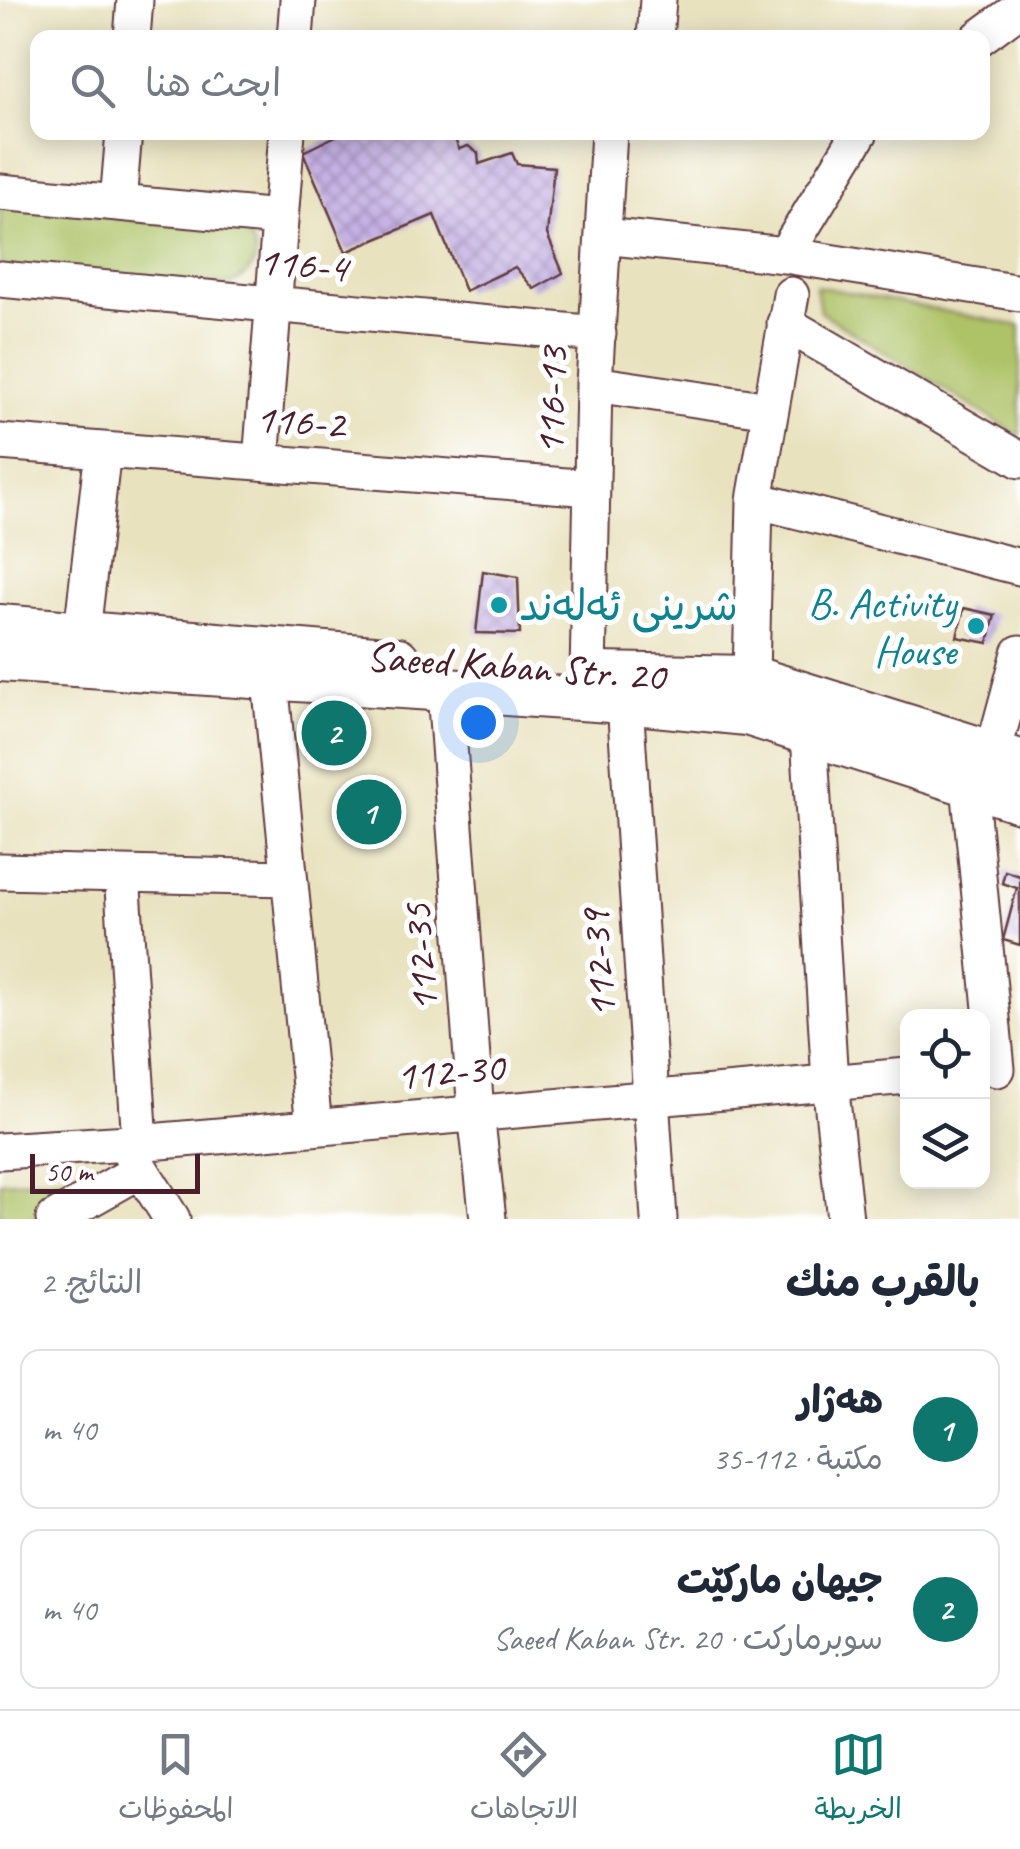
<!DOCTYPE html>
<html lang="ar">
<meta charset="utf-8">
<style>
body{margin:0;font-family:Caveat,"Playpen Sans Arabic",sans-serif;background:#f2f2f3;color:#1f2937;direction:rtl}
.controls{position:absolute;right:30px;bottom:30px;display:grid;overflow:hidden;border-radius:20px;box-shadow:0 5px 25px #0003}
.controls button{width:90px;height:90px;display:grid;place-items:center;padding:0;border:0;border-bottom:2px solid #e0e1e3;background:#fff;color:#1f2937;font:50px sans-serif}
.scale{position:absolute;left:30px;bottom:25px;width:170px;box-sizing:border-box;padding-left:10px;border:5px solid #4a1f2b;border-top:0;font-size:28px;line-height:35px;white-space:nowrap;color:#4a1f2b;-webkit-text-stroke:8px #fff;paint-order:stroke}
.you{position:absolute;left:478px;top:722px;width:35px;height:35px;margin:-25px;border:8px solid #fff;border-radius:50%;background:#1a73e8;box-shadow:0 0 0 15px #1a73e833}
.badge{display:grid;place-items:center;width:65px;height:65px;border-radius:50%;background:#0f766e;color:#fff;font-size:32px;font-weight:700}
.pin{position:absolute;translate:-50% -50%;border:5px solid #fff;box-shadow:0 2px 10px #0006}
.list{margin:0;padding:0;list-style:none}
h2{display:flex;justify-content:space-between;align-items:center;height:130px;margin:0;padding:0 40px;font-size:42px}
h2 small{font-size:32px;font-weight:400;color:#747a83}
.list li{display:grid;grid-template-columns:65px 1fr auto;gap:30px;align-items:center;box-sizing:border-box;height:160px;margin:0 20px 20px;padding:0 20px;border:2px solid #e0e1e3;border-radius:20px}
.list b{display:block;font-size:38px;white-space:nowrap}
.list p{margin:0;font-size:32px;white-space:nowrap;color:#747a83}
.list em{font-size:32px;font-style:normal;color:#747a83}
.icon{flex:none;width:55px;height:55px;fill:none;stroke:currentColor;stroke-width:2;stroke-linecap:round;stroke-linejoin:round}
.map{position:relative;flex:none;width:1020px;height:1219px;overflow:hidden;direction:ltr}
.search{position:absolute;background:#fff;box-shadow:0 5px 25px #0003;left:30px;right:30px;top:30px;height:110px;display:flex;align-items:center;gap:25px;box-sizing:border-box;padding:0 35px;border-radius:20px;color:#747a83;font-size:38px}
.sheet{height:490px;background:#fff}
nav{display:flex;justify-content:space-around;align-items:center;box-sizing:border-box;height:140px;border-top:2px solid #e0e1e3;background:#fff;font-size:28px;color:#747a83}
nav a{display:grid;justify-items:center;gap:5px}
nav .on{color:#0f766e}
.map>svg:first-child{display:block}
.park{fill:#aec368;stroke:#7c714a;stroke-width:2.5}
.building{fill:url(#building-cross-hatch)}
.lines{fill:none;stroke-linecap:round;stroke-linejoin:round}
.minor-casing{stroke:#623c41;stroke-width:39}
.major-casing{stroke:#623c41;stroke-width:46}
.minor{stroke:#fff;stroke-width:35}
.major{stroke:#fff;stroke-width:42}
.culture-dot{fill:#0f9aa8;stroke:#fff;stroke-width:4}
.labels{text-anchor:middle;stroke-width:10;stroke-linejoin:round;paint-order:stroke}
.street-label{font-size:42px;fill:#4a1f2b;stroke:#fff}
.culture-label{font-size:42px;fill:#0d838f;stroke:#fff;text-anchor:end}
</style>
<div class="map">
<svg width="1020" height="1219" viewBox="0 0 1020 1219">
<defs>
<pattern id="building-cross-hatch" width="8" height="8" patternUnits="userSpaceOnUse" patternTransform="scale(2.5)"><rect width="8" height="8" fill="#c6b2e5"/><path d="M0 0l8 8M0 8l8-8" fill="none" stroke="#a390ba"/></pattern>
</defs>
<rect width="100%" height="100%" fill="#fff"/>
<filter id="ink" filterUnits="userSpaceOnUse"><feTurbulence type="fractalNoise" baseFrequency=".01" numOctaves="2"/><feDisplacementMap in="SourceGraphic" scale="20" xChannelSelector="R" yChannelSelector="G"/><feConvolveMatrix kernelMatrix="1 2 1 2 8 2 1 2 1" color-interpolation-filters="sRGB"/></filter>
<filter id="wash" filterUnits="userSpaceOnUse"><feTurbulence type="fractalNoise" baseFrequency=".0048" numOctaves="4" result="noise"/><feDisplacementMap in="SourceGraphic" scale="40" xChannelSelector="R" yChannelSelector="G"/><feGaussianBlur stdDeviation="2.25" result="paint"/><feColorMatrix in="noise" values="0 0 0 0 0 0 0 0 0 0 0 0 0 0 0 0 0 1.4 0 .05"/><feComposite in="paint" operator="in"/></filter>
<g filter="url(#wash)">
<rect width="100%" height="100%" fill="#e9e2bf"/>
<!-- park -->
<path class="park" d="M0,204L244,232C266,252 254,275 229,285L0,267Z
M816,286L1020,326V436L820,312Z
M110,1176L28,1219H0V1182Z"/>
<g id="blocks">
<!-- building -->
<path class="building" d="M344,132H452L459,149L468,146L478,153L479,164L512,153L517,164L554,167L547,234L563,273L534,289L515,267L465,291L434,215L346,252L303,152Z
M483,571L518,577L520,634L476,633Z
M964,608L995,615L988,643L957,637Z
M1005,871L1020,876V945L1003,940L1017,888L1002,883Z"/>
</g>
</g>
<g filter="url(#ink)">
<use href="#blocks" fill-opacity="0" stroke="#623c41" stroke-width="2.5"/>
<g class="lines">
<!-- minor casing -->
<g class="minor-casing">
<path id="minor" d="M132,38L135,0
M295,38L298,0
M655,38L658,0
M979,38L1020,8
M0,192L279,218
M118,203L124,132
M603,236L785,255L1020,293
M785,255L860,132
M0,279L598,334
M785,323L1020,460
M594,384L770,410
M0,442L592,488
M261,462L287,132
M755,500L1020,567
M82,632L103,450
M588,674L594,384L609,132
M751,677L755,500L791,295
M270,680L314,1127
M445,691L476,1113L488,1219
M625,702L659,1219
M809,734L830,1082L845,1219
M993,753L1020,653
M969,785L997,1069
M0,871L289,878
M122,874L140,1142
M0,1151L161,1141L908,1076
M130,1153L172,1219
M54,1219L141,1170"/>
</g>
<!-- major casing -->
<g class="major-casing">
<path id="major" d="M0,626L398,659
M0,660L625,702L747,714L1020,801
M598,674L751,677L1020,761"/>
</g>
<!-- minor -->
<use href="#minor" class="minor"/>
<!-- major -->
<use href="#major" class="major"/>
</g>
</g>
<!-- markers -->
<g class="culture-dot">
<circle cx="499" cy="605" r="10"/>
<circle cx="976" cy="626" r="10"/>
</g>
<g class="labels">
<!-- street labels -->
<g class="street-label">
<text transform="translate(303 263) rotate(5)" y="15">116-4</text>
<text transform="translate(550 401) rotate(-88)" y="15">116-13</text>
<text transform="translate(300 420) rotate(4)" y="15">116-2</text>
<text transform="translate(516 665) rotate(4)" y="15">Saeed Kaban Str. 20</text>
<text transform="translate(419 958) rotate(-94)" y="15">112-35</text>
<text transform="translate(597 964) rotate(-94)" y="15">112-39</text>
<text transform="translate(450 1070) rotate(-5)" y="15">112-30</text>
</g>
<!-- culture labels -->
<g class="culture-label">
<text x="956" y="617">B. Activity<tspan x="956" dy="48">House</tspan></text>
<text x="519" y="620" text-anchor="start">شرینی ئەلەند</text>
</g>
</g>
</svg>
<div class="controls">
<button><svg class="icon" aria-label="locate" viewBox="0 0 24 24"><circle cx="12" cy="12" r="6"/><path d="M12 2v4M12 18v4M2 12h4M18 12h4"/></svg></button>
<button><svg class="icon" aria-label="layers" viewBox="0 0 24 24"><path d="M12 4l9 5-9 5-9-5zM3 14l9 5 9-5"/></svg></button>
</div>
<div class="scale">50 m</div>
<div class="you"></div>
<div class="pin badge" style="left:369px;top:812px">1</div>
<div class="pin badge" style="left:334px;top:733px">2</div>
<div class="search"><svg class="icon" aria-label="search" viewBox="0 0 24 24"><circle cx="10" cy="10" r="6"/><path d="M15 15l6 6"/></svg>ابحث هنا</div>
</div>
<section class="sheet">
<h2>بالقرب منك<small>النتائج: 2</small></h2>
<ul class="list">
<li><span class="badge">1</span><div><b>هەژار</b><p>مكتبة · 112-35</p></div><em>40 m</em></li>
<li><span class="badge">2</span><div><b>جیهان مارکێت</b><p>سوبرماركت · Saeed Kaban Str. 20</p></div><em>40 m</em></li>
</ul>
</section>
<nav>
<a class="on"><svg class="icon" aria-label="map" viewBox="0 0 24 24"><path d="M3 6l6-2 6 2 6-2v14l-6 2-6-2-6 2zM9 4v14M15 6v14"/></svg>الخريطة</a>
<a><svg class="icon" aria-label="directions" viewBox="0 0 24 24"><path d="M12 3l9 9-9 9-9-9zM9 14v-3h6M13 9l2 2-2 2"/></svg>الاتجاهات</a>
<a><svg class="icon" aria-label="saved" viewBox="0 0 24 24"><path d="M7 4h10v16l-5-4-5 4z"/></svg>المحفوظات</a>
</nav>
